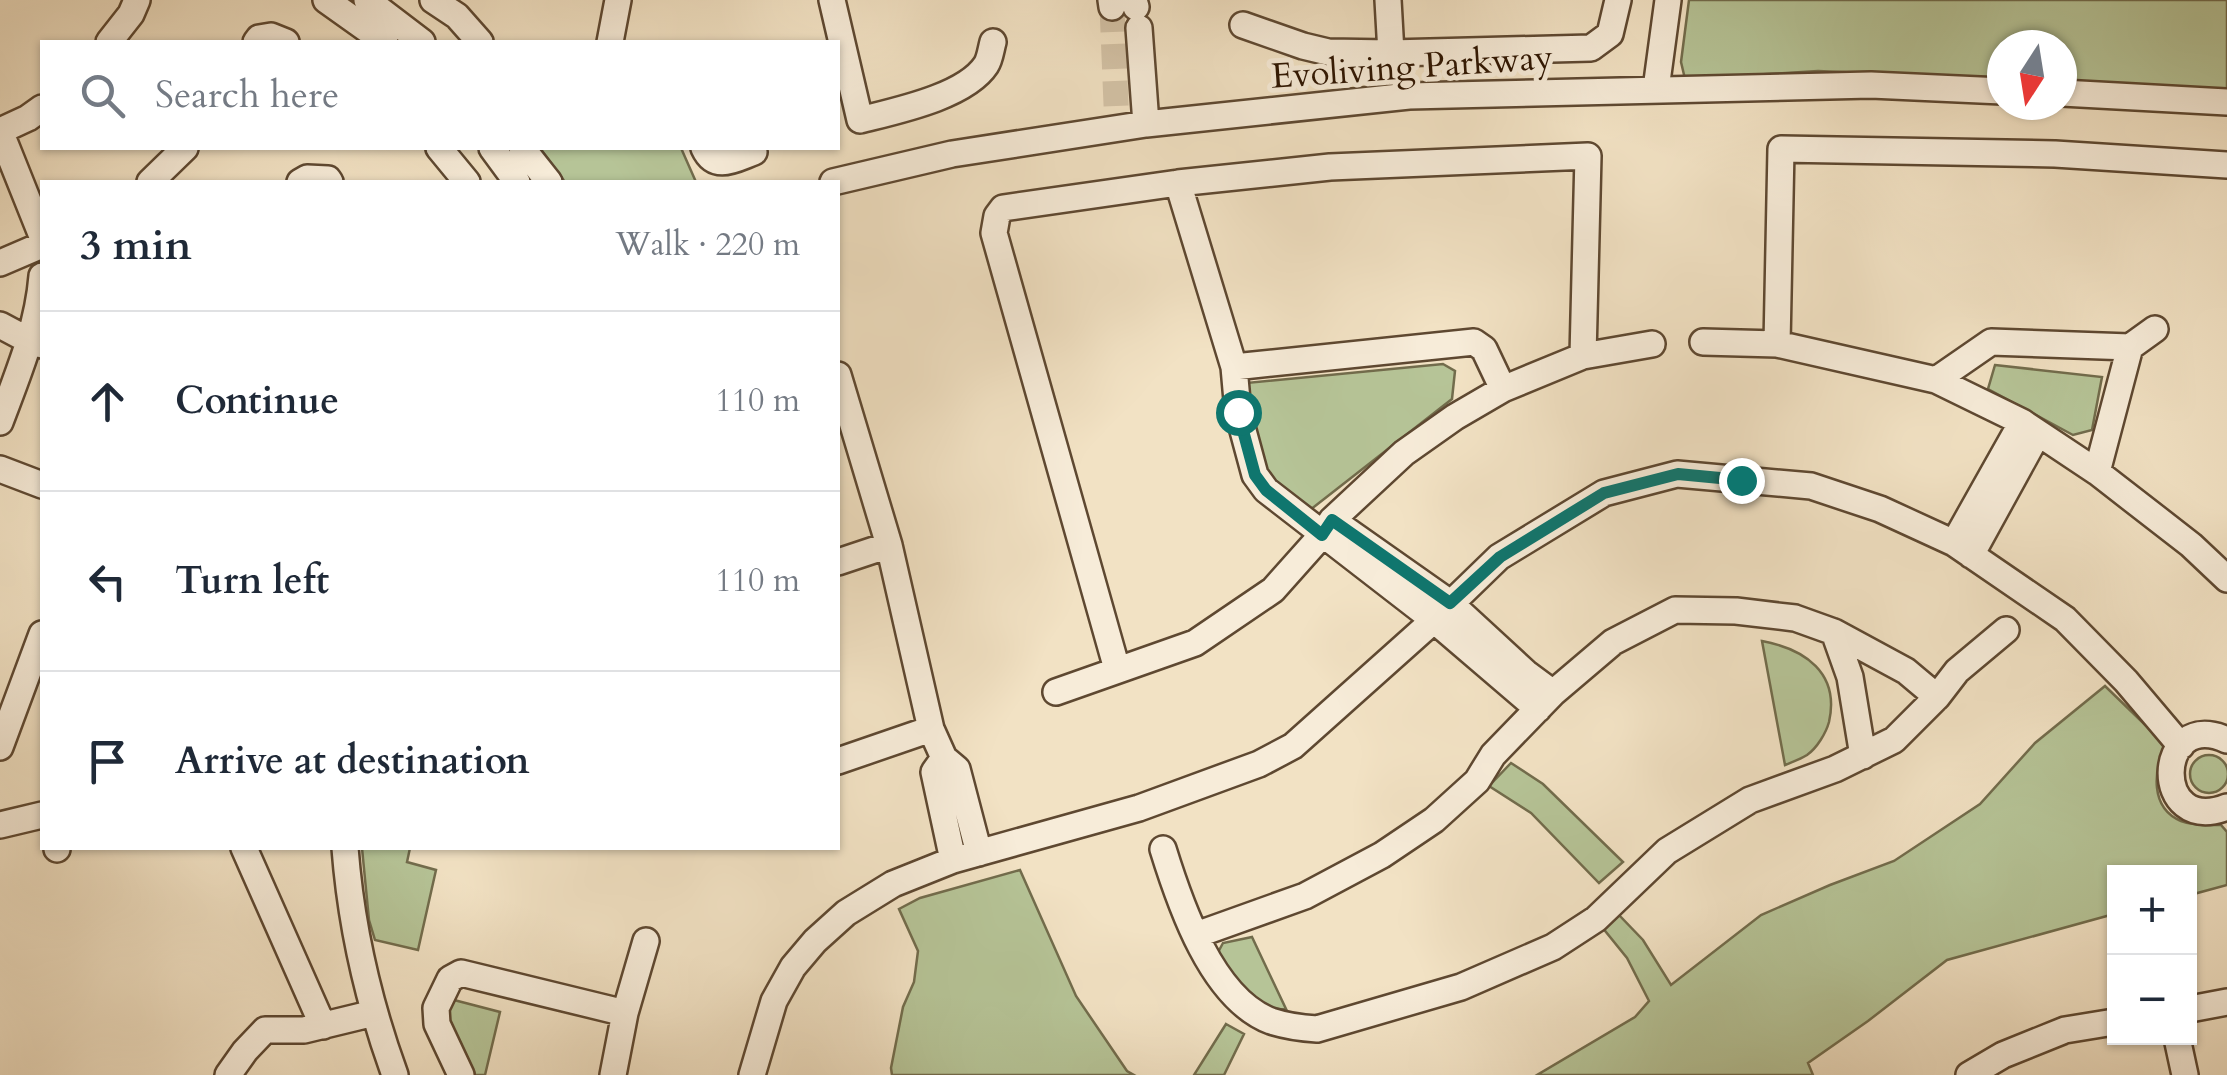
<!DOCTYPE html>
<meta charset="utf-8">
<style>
body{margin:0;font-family:Cardo,serif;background:#f2f2f3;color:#1f2937}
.controls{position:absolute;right:30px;bottom:30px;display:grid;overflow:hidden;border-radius:0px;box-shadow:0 2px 8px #0004}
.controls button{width:90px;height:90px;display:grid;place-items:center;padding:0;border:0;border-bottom:2px solid #e0e1e3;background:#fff;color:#1f2937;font:50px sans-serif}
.compass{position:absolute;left:1987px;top:30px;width:90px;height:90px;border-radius:50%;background:#fff;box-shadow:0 2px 8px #0004;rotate:192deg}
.stop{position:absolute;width:30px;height:30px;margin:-22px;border:8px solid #0f766e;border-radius:50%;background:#fff}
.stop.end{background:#0f766e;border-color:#fff;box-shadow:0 2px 10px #0008}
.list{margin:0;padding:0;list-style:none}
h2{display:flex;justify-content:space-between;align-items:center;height:130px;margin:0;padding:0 40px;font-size:42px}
h2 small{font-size:32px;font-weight:400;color:#747a83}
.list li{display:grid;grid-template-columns:65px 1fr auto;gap:30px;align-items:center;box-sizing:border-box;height:180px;padding:0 40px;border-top:2px solid #e0e1e3}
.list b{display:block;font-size:38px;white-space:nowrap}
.list em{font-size:32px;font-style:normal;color:#747a83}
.icon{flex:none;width:55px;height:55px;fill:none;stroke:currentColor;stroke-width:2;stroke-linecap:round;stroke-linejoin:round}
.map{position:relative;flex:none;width:2227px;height:1075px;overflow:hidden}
.search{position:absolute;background:#fff;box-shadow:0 2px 8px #0004;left:40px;top:40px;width:800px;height:110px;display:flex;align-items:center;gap:25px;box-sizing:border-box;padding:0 35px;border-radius:0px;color:#747a83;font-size:38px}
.panel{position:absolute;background:#fff;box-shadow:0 2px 8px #0004;left:40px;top:180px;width:800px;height:670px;border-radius:0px}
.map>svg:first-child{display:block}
.green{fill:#b6c497;stroke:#726c4c;stroke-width:2.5}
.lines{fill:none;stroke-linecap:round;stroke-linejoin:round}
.minor-tunnel{stroke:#d4c3a7;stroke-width:25;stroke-dasharray:25 12;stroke-linecap:butt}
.minor-casing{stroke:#5e4831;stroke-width:30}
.minor{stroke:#f7ecd9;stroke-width:25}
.route{stroke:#0f766e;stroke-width:12}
.labels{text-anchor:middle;stroke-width:10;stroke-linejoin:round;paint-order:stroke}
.street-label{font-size:35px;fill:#2d1400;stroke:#f7ecd9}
</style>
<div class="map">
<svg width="2227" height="1075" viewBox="0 0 2227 1075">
<rect width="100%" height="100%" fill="#f2e2c4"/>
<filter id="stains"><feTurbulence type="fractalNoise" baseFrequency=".002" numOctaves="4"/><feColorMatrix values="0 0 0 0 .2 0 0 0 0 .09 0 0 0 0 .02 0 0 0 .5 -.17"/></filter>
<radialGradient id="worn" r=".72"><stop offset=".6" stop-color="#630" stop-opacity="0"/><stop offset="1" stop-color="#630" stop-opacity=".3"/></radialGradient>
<!-- green -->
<path class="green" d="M1689,0H2227V89L2062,82V45H2002V79L1818,71L1685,79L1681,62Z
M540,148H681L696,182H565Z
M1443,364L1455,371L1452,399L1310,510L1259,476L1246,383Z
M1995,365L2102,377L2092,430L2073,435L1988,389Z
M1762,641C1805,649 1840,673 1829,722C1826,733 1817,748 1807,755C1801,759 1792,762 1785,765Z
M2105,686L2166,745C2153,771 2150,808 2181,821C2193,826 2209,825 2221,825L2227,832V885L2190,895V872H2114V914L1947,960L1868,1021L1808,1063L1813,1075H1537L1635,1017L1649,1001L1627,958L1602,927L1617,913L1643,940L1671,985L1761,915L1830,885L1894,861L1980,804L2035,743Z
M2190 774a19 19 0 1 1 38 0a19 19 0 1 1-38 0Z
M1511,763L1543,784L1623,862L1599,883L1531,813L1489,786Z
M362,848H410L407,862L436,870L418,950L375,940L369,920Z
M1020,870L1076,996L1127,1071L1134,1075H892L891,1068L903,1007L914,982L918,951L899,909L920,898Z
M1252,937L1286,1009C1253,1012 1236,981 1215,958L1223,943Z
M454,1000L500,1012L485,1075H461L444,1003Z
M1226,1024L1244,1034L1224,1075H1194Z"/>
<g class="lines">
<!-- minor-tunnel -->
<path class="minor-tunnel" d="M1112,7L1117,128"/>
<!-- minor casing -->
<g class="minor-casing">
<path id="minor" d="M326,0L385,42
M367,0L422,42
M433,0L457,16L480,42
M832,0L860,120C895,111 965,97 986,65C990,59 991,49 993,42
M1111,0L1112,7
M1134,0L1136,7
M1388,0L1391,53L1591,48L1610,34L1618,0
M1243,25L1303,46L1328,52L1391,53
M1139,28L1146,124
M109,42L131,14L137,0
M256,42L259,38L271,36L286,42
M610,42L618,0
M1656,89L1668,0
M2062,93L2227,102
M0,131L42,236
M0,131L28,118L42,108
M439,148L467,182
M492,148L517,182
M522,148L549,182
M704,148C715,172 735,159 754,152
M150,182L185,148
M300,182L307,178L328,179L330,182
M833,182L952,154L1146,124L1409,96L1871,85L2002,91
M1178,183L1234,367L1238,412L1255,475L1266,490L1434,620L1538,709
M0,263L42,245
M0,325L30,341L42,345
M1703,342L1777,344L1936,380L2022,422L2097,472L2191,545L2227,579
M1777,344L1781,149L2055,154L2227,165
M2130,347L2155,329
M1234,367L1474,342L1484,349L1503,389
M838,375L889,545L931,729L944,758L957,769L979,853
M1936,380L1991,342L2130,347L2097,472
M0,422C18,374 38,327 42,276
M0,469L42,485
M1332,520L1450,603L1526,673L1553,693
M1954,543L2022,422
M1971,555L2038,433
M838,562L889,545
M1834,632L1850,677L1863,756
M1117,669L994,233L997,216L1003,208L1178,183L1330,167L1588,156L1583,356
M1056,692L1195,643L1273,590L1322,535L1332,520L1404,453L1455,417L1503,389L1583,356L1652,344
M2227,740C2154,707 2151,837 2227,807
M0,747L42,634
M944,758L934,772L953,860
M838,761L931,729
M0,825L42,815
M244,848L323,1026
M345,848C351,926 368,1001 395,1075
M57,849V848
M1163,849C1180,904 1212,999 1271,1021C1286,1026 1301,1028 1317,1029L1461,987L1553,947L1596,919L1667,851L1750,800L1835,769L1894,740L1937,697L1957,671L2006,630
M1196,935L1305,896L1382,855L1434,820L1477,781L1493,755L1553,693L1613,642L1675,610L1736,611L1795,618L1834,632L1906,671L1937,697
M2190,1009L2227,1002
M2177,1038L2185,1075
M228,1075L245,1051L265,1030H304L374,1013
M461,1075L437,1024L436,1008L450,979L461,973L625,1013
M613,1075L625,1013L646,941
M752,1075L774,1001L793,967L815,941L846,913L893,884L953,860L1139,808L1259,764L1293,746L1434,620L1499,557L1604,493L1677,474L1811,486L1880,509L1954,543L2065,619L2126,681L2181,746
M1969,1075L2003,1055L2065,1030L2114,1022"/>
</g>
<!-- minor -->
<use href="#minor" class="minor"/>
</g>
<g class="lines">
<!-- route -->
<path class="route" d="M1238,412L1255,475L1266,490L1322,535L1332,520L1450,603L1500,557L1604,493L1678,474L1741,480"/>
</g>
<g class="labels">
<!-- street labels -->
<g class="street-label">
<text transform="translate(1412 66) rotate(-4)" y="12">Evoliving Parkway</text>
</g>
</g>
<rect width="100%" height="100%" filter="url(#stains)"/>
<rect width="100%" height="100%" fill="url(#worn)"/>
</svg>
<div class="controls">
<button>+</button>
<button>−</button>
</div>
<svg class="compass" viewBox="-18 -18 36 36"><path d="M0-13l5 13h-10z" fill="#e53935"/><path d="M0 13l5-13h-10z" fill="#747a83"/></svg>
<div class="stop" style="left:1238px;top:412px"></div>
<div class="stop end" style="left:1741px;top:480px"></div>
<div class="search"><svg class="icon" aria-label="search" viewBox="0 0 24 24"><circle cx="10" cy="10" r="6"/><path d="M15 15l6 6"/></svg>Search here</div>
<section class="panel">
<h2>3 min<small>Walk · 220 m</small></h2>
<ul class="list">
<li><svg class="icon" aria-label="ahead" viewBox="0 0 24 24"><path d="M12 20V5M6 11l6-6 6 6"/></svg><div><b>Continue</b></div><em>110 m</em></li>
<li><svg class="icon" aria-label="left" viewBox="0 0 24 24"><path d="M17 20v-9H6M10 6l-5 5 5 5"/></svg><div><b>Turn left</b></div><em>110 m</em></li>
<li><svg class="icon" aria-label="arrive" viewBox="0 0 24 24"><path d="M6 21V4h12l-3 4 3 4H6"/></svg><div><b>Arrive at destination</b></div></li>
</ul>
</section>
</div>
